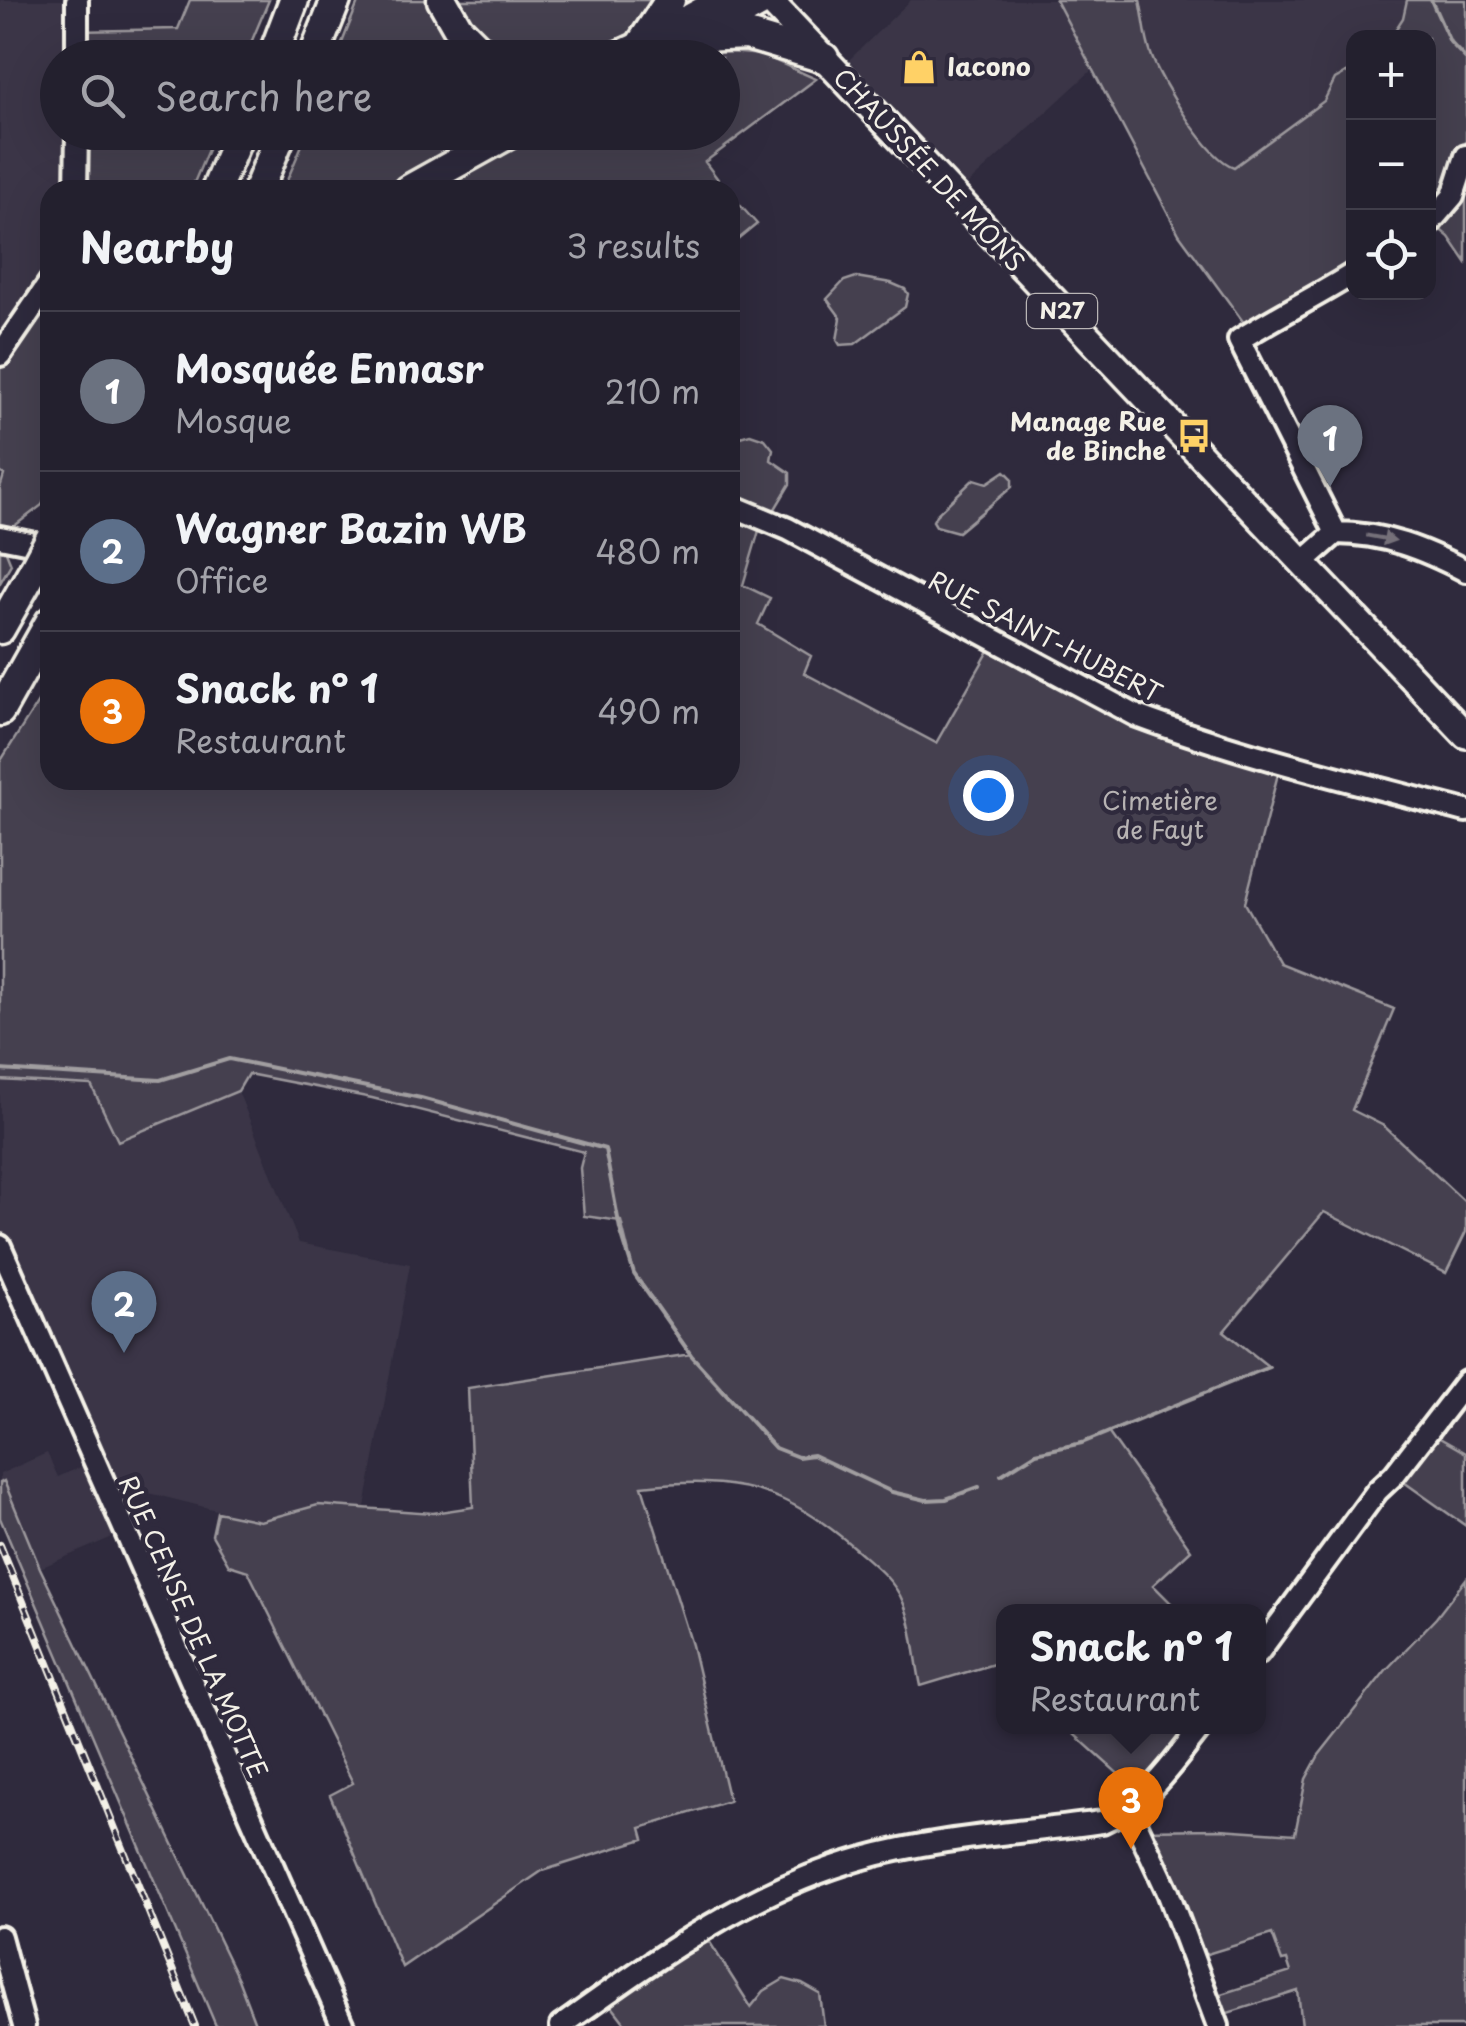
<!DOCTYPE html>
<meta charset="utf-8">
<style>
body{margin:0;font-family:"Playpen Sans",sans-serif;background:#2f2d3a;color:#f1f3f6}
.controls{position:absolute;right:30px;top:30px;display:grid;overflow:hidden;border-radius:20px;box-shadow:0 10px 40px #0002}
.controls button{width:90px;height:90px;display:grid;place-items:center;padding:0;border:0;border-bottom:2px solid #403e4a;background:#23202e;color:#f1f3f6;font:50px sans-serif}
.you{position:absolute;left:988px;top:795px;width:35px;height:35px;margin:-25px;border:8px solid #fff;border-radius:50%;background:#1a73e8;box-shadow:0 0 0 15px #1a73e833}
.badge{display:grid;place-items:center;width:65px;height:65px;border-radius:50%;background:#8bbbb9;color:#fff;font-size:32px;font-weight:700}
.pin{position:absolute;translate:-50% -82px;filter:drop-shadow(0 2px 5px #0008)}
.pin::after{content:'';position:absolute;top:52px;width:35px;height:30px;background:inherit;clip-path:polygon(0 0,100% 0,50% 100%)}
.popup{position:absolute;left:996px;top:1604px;width:270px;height:130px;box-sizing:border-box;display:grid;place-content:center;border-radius:20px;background:#23202e;filter:drop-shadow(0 2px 8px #0005);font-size:32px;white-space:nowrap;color:#a3a3aa}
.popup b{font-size:38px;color:#f1f3f6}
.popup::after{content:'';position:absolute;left:50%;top:100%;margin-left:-20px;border:20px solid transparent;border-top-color:#23202e}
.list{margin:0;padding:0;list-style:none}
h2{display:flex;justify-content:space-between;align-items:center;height:130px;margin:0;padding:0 40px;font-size:42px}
h2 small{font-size:32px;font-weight:400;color:#a3a3aa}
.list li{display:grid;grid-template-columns:65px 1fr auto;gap:30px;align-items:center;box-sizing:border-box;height:160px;padding:0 40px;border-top:2px solid #403e4a}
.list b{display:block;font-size:38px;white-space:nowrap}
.list p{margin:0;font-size:32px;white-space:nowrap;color:#a3a3aa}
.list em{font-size:32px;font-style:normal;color:#a3a3aa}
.icon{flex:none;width:55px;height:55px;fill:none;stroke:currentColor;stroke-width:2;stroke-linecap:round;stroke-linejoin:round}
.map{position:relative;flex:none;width:1466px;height:2026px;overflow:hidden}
.search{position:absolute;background:#23202e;box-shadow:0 10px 40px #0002;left:40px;top:40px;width:700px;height:110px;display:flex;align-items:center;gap:25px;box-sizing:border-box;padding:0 35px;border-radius:55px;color:#a3a3aa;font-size:38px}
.panel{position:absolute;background:#23202e;box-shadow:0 10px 40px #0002;left:40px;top:180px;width:700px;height:610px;border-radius:30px}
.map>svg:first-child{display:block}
.built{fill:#3b3647}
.green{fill:#454050;stroke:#9c989c;stroke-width:2.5}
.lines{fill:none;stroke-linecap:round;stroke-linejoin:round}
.stream{stroke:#a19ea0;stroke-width:4}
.minor-casing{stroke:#f4f1e8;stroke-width:28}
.major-casing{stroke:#f4f1e8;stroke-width:32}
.highway-casing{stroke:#f4f1e8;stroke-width:35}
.minor{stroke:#2f2a3d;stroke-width:20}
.major{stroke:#2f2a3d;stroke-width:25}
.highway{stroke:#2f2a3d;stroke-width:28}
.rail-casing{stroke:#f4f1e8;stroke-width:8}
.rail{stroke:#2f2a3d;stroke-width:4;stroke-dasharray:11;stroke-linecap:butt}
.highway-bridge-casing{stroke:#f4f1e8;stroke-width:35;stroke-linecap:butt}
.highway-bridge{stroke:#2f2a3d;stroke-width:28}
.oneway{fill:#747079}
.labels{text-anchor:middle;stroke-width:9;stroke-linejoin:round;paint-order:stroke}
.shield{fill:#2f2a3d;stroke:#b9b5b5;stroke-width:2.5}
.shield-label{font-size:22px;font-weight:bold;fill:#f4f1e8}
.poi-label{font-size:25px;font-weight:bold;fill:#f4f1e8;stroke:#2f2a3d;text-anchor:start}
.street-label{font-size:25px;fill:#f4f1e8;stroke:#2f2a3d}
.park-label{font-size:25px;fill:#b7b3b3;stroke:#2f2a3d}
</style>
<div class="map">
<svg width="1466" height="2026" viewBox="0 0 1466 2026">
<rect width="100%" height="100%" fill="#2f2a3d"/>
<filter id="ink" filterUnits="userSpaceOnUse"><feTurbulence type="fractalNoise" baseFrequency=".01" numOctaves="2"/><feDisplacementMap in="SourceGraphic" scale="20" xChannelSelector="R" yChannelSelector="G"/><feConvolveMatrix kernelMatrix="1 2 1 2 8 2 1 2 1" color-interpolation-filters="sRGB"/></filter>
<g filter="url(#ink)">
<!-- built -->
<path class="built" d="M0,0H77V57L58,58V132L77,133L76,190H50V282L0,355Z
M911,0H1407L1403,18L1390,37L1354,38L1353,79L1234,167L1179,234L1094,68L967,185L849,60Z
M0,1080L91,1085L118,1141L238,1091L299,1243L410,1264L365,1507L318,1505L260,1521L125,1487L108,1496L124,1532L40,1568L4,1482L0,1483V1474L47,1453L58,1477L92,1462L0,1246Z
M1466,1382V1453L1429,1432Z"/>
<!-- green -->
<path class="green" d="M190,0H269L245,57L77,58V31L178,29Z
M359,0H427L441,25L473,58H336Z
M450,0H656L652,10L629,34L602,51L582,58L514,56L483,38Z
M1056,0H1140C1144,18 1145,38 1151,54C1160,81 1208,159 1234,167L1324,101L1335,79L1353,69V279L1258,342L1179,234Z
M1407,0H1466V262L1449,237L1436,226L1429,230L1428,38H1390L1403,18Z
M719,51L763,55L816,79L705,162L726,190H431L537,133L722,132V58L685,57Z
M77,133H215L191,190H77Z
M307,133H493L392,190H283Z
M730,194L757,224L730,246Z
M856,277L891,283L905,289L908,294L905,307L855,344L840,345L837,340L841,318L827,299L844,281Z
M50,282V489L42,505L0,537L11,564L0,583V488L4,475L0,472V355Z
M750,434L765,439L773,449L771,460L790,473V484L772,514L730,499V440Z
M1005,471L1012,478V487L958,532L936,526L933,521L936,515L974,479L987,483Z
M730,505L763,517L743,585L770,598L758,624L811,656L804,673L936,743L994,642L1109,704L1281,762L1245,903L1279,963L1394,1009L1352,1110L1384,1126L1466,1203V1232L1446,1273L1324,1212L1224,1331L1269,1367L1108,1432L1191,1550L1153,1585L1179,1611L1004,1612L1003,1669L997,1663L921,1686C915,1659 914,1627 903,1602C895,1581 873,1564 857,1550C785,1487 736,1476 642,1486L692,1645L729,1801L641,1828L644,1839L542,1871L402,1967L330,1795L353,1783L248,1571L229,1565L212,1535L217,1512L260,1521L318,1505L433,1513L473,1507L468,1388L691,1354L634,1274L621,1221L584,1216L580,1168L584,1152L372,1098L248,1074L238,1091L118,1141L91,1085L0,1080V762L50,683V780H730Z
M1429,1432L1466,1453V1526L1394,1475Z
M4,1481L40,1568L238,1979L256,2026H216L0,1518V1483Z
M1466,1579V2026H1302L1298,1991L1215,2017L1208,1998L1291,1972L1287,1960L1282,1961L1272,1934L1194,1958L1140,1830L1220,1829L1295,1834L1306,1779L1319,1755L1386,1670L1436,1618Z
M1066,1727H1202L1144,1797Z
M702,1930L751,2007L764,1991L784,1979L802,1984L820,1994L824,2026H627L604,1996Z"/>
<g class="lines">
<!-- stream -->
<path class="stream" d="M1431,0L1450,42L1466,59
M0,1070L160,1080L229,1059L421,1098L605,1149L620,1229L634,1274L691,1355L775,1448L798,1457L813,1455L892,1492L926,1500L946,1499L979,1487
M1001,1475L1036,1453L1082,1443L1269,1367"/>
<!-- minor casing -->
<g class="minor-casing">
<path id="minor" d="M77,58V0
M76,190L77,132
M1428,225L1453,196L1466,156
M0,355L50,282
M730,505L788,529L1137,716C1244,756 1355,782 1466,811
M1336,533L1239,340C1277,316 1316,297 1354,273
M0,537L50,547
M1302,563L1336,533C1384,533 1423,549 1466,571
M0,1246L343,2026
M1258,1653L1377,1491L1394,1475L1466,1382
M1129,1808L1168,1892L1218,2026
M0,1937L24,2026
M561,2026C654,1960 749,1890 860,1859C938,1837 1022,1833 1102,1822C1147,1803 1172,1764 1202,1726"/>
</g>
<!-- major casing -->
<g class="major-casing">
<path id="major" d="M769,0L1466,735"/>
</g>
<!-- highway casing -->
<g class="highway-casing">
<path id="highway" d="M442,0L458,28L488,58
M700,37L747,35L824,58
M639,47L724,0
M272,58L294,0
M313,58L336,0
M615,58L639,47L670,0
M659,58L765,0
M216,190L240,132
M258,190L282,132
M408,190L512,132
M0,629L34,569
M0,711L50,622"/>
</g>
<!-- minor -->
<use href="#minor" class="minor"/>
<!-- major -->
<use href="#major" class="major"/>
<!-- highway -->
<use href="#highway" class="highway"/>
<!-- rail casing -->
<g class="rail-casing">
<path id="rail" d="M0,1545L195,2026"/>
</g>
<!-- rail -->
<use href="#rail" class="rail"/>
<!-- highway-bridge casing -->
<g class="highway-bridge-casing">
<path id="highway-bridge" d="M34,569L50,539"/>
</g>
<!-- highway-bridge -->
<use href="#highway-bridge" class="highway-bridge"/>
</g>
<!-- one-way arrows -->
<defs><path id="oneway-solid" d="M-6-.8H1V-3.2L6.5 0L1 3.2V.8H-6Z" transform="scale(2.5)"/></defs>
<use class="oneway" href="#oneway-solid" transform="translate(1381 538) rotate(10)"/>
</g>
<!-- icons -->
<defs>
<g id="shop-bare" transform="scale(2.7)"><path d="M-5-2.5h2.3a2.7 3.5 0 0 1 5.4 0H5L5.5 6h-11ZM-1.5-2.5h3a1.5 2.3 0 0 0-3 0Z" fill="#ffd166" stroke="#2f2a3d" stroke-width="2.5" paint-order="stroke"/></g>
<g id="bus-bare" transform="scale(2.7)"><path d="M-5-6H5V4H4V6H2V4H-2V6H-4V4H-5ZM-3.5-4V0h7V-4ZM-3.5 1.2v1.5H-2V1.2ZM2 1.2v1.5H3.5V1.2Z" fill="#ffd166" stroke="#2f2a3d" stroke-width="2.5" paint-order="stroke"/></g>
</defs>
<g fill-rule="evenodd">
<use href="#shop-bare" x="919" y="67"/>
<use href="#bus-bare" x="1194" y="436"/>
</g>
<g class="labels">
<!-- shield labels -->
<rect class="shield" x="1027" y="294" width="70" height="34" rx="8"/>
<g class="shield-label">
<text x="1062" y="319">N27</text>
</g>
<!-- poi labels -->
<g class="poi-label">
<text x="947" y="76">Iacono</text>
<text x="1166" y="431" text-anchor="end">Manage Rue<tspan x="1166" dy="29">de Binche</tspan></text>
</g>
<!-- street labels -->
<g class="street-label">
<text transform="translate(929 170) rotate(47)" y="9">CHAUSSÉE DE MONS</text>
<text transform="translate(1045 637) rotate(27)" y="9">RUE SAINT-HUBERT</text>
<text transform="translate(193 1627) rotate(66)" y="9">RUE CENSE DE LA MOTTE</text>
</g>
<!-- park labels -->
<g class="park-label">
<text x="1160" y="810">Cimetière<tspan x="1160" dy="29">de Fayt</tspan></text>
</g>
</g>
</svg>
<div class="controls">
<button>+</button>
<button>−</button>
<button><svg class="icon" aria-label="locate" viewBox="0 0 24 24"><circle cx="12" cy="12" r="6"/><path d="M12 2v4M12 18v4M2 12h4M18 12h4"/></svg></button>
</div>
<div class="you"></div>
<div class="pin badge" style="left:1330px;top:487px;background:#6b7280">1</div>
<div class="pin badge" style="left:124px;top:1353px;background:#5c6f8a">2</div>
<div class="pin badge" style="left:1131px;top:1849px;background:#e8710a">3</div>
<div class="popup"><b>Snack n° 1</b>Restaurant</div>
<div class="search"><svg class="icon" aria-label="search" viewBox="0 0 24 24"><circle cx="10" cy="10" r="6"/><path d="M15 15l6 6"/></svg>Search here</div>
<section class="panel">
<h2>Nearby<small>3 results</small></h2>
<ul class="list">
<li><span class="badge" style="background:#6b7280">1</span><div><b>Mosquée Ennasr</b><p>Mosque</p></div><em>210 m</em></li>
<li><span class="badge" style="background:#5c6f8a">2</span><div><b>Wagner Bazin WB</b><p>Office</p></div><em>480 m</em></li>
<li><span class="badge" style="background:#e8710a">3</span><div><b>Snack n° 1</b><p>Restaurant</p></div><em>490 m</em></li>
</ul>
</section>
</div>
